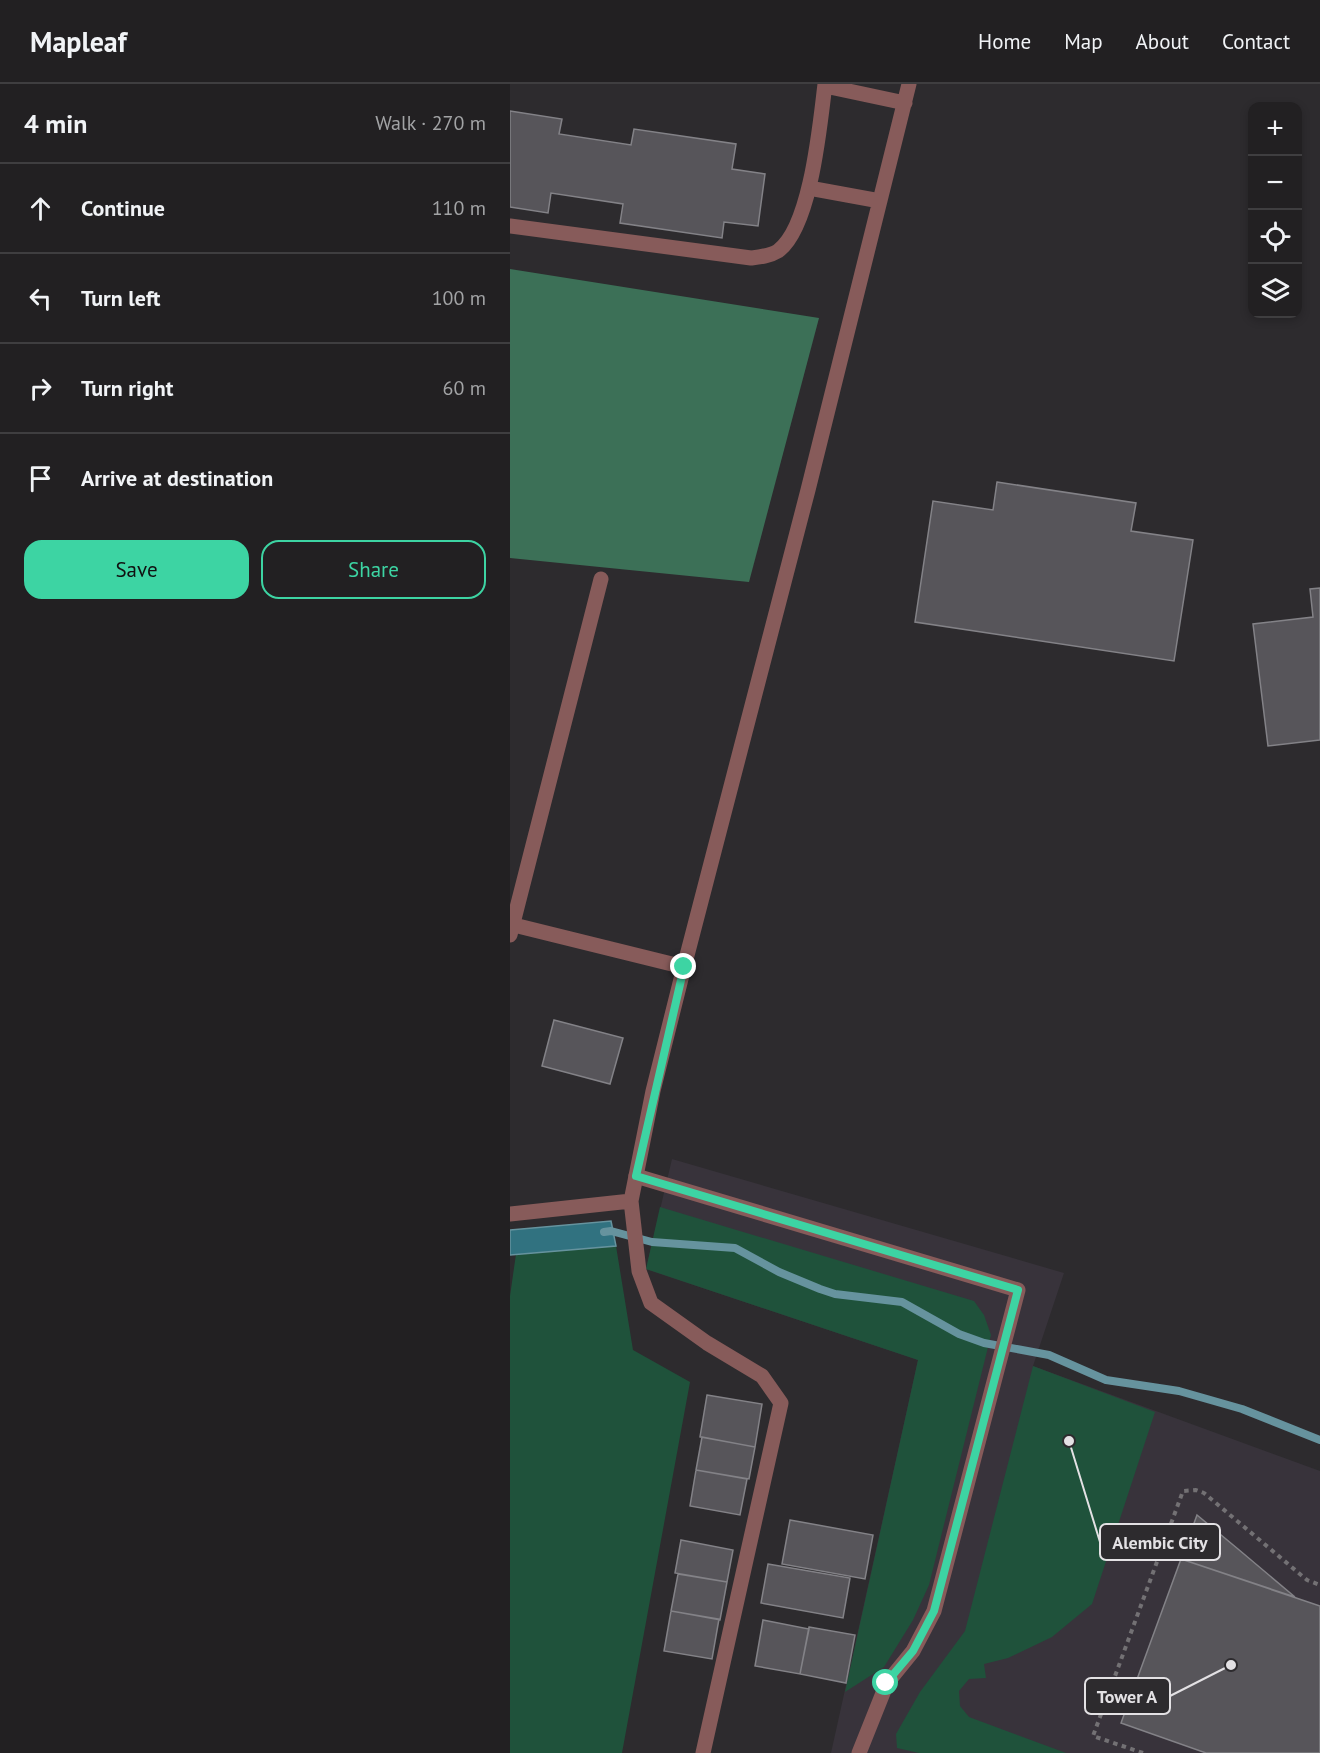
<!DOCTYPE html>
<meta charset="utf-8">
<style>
body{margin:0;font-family:"PT Sans",sans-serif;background:#2e2d2f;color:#f1f3f6}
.controls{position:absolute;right:18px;top:18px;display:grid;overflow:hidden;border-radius:12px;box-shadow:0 3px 9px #0003}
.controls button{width:54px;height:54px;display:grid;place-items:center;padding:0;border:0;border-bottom:2px solid #3f3e40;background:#222022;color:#f1f3f6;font:30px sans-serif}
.stop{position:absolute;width:18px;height:18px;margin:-14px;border:4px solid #3dd4a3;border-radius:50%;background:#fff}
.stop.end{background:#3dd4a3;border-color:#fff;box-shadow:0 2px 6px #0008}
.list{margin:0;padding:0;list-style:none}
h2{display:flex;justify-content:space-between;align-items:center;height:78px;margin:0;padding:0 24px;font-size:26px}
h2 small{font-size:20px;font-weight:400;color:#a2a3a5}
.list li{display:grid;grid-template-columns:39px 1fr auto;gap:18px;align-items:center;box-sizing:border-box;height:90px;padding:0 24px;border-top:2px solid #3f3e40}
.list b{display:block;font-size:22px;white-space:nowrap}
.list em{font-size:20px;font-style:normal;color:#a2a3a5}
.actions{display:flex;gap:12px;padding:18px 24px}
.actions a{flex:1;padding:14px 0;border:2px solid #3dd4a3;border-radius:18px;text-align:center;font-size:21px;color:#3dd4a3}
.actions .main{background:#3dd4a3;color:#111}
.icon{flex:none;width:33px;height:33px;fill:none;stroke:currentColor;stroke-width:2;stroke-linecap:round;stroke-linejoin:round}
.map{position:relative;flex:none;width:810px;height:1669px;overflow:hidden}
header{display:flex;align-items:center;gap:36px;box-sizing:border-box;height:84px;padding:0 30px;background:#222022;border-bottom:2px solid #3f3e40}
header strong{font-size:28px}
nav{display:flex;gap:33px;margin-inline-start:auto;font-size:21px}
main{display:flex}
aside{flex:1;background:#222022}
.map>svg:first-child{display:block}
.built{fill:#38333b}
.green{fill:#1f523b}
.forest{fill:#3c7057}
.water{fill:#317280;stroke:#66939e;stroke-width:1.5}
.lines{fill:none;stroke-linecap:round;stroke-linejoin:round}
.stream{stroke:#66939e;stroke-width:8}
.building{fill:#57555a;stroke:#838287;stroke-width:1.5}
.path{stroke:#737174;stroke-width:4;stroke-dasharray:4.5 4.5;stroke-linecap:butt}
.service{stroke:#875b5a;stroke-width:15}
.minor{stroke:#875b5a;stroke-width:15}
.route{stroke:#3dd4a3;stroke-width:8}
.leader{fill:none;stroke:#e3e1e4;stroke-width:2}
.callout-dot{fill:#e3e1e4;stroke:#2d2b2e;stroke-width:2}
.callout{fill:#2d2b2e;stroke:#e3e1e4;stroke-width:2}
.callout-label{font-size:18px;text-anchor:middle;font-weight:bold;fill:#e3e1e4}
</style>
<header>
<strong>Mapleaf</strong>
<nav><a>Home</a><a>Map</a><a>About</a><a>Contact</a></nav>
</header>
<main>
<aside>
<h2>4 min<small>Walk · 270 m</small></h2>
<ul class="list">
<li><svg class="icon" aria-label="ahead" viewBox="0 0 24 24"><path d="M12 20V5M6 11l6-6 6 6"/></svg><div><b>Continue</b></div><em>110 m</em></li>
<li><svg class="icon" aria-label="left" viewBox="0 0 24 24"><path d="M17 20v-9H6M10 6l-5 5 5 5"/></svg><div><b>Turn left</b></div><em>100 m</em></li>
<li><svg class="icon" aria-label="right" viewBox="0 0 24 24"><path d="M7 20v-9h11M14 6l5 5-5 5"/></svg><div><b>Turn right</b></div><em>60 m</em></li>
<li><svg class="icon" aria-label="arrive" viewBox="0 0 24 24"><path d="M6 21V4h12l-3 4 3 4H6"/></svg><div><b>Arrive at destination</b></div></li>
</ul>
<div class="actions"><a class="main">Save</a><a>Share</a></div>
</aside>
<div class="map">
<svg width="810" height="1669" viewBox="0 0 810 1669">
<rect width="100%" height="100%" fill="#2d2b2e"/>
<!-- built -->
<path class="built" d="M162,1075L554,1189L523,1282L810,1387V1669H321L408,1276L136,1185Z"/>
<!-- green -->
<path class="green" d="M150,1123L464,1217L474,1231L481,1251L419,1501L403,1536L374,1583L335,1608L408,1276L136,1185Z
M106,1162L123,1266L180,1298L112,1669H0V1212L6,1170Z
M523,1282L645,1328L582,1520L542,1553L498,1574L474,1580L476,1594L459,1595L449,1607L450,1622L459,1633L556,1669H409L387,1664L386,1650L410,1608L455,1547Z"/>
<!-- forest -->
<path class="forest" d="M0,185L309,234L239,498L0,474Z"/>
<!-- water -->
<path class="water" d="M101,1137L106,1162L0,1171V1146Z"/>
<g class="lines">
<!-- stream -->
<path class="stream" d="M94,1148L101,1147L142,1158L225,1164L269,1188L310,1205L325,1210L392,1218L449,1250L474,1259L539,1271L596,1296L669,1307L732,1325L810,1356"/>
</g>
<!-- building -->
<path class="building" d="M0,27L52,35L49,50L121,61L124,45L226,60L222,85L255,90L248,142L214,138L212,154L110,139L113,120L41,109L38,129L0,123Z
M487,398L626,419L621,447L683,456L664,577L405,538L423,417L483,426Z
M810,504V656L758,662L743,540L803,533L800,505Z
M44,936L113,954L100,1000L32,982Z
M197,1311L252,1320L245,1363L190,1353Z
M192,1353L245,1363L239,1395L186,1386Z
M186,1386L237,1395L230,1431L180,1422Z
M687,1431L728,1465L785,1513L671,1475Z
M280,1436L363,1451L355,1495L272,1480Z
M171,1456L223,1466L217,1498L165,1489Z
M671,1475L810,1522V1669H696L611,1639Z
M258,1480L340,1494L333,1534L251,1519Z
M168,1490L217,1498L210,1536L161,1527Z
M161,1527L209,1535L202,1575L154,1567Z
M253,1536L299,1545L290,1590L245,1582Z
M299,1543L345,1551L336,1599L290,1590Z"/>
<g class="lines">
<!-- path -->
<path class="path" d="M633,1669L583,1652L673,1407L686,1406L694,1409L797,1496L810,1501"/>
<!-- service -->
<path class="service" d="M126,1092L508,1206L424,1527L403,1567L377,1599L349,1669"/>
<!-- minor -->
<path class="minor" d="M315,2L395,19
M299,104L370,117
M0,142L241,174C250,173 260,172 268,167C301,143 310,40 315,0
M0,840L174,883
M0,851L91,495
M0,1130L121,1117
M193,1669L271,1319L252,1292L197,1259L141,1219L129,1187L121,1117L143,1007L174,883L298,406L399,0"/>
</g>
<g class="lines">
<!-- route -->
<path class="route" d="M174,883L126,1092L508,1206L424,1527L403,1567L376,1599"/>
</g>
<!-- callouts -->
<path class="leader" d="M559 1357L590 1458M721 1581L660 1612"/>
<g class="callout-dot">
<circle cx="559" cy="1357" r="6"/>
<circle cx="721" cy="1581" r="6"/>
</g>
<g class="callout">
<rect x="590" y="1440" width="120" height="36" rx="6"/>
<rect x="575" y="1594" width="85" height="36" rx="6"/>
</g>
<g class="callout-label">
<text x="650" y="1465">Alembic City</text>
<text x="617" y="1619">Tower A</text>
</g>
</svg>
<div class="controls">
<button>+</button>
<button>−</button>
<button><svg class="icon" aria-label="locate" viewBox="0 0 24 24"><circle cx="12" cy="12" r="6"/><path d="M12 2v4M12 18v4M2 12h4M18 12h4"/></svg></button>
<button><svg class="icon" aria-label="layers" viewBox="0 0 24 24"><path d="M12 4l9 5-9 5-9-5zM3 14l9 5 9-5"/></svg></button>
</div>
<div class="stop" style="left:376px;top:1599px"></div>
<div class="stop end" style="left:174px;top:883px"></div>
</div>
</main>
